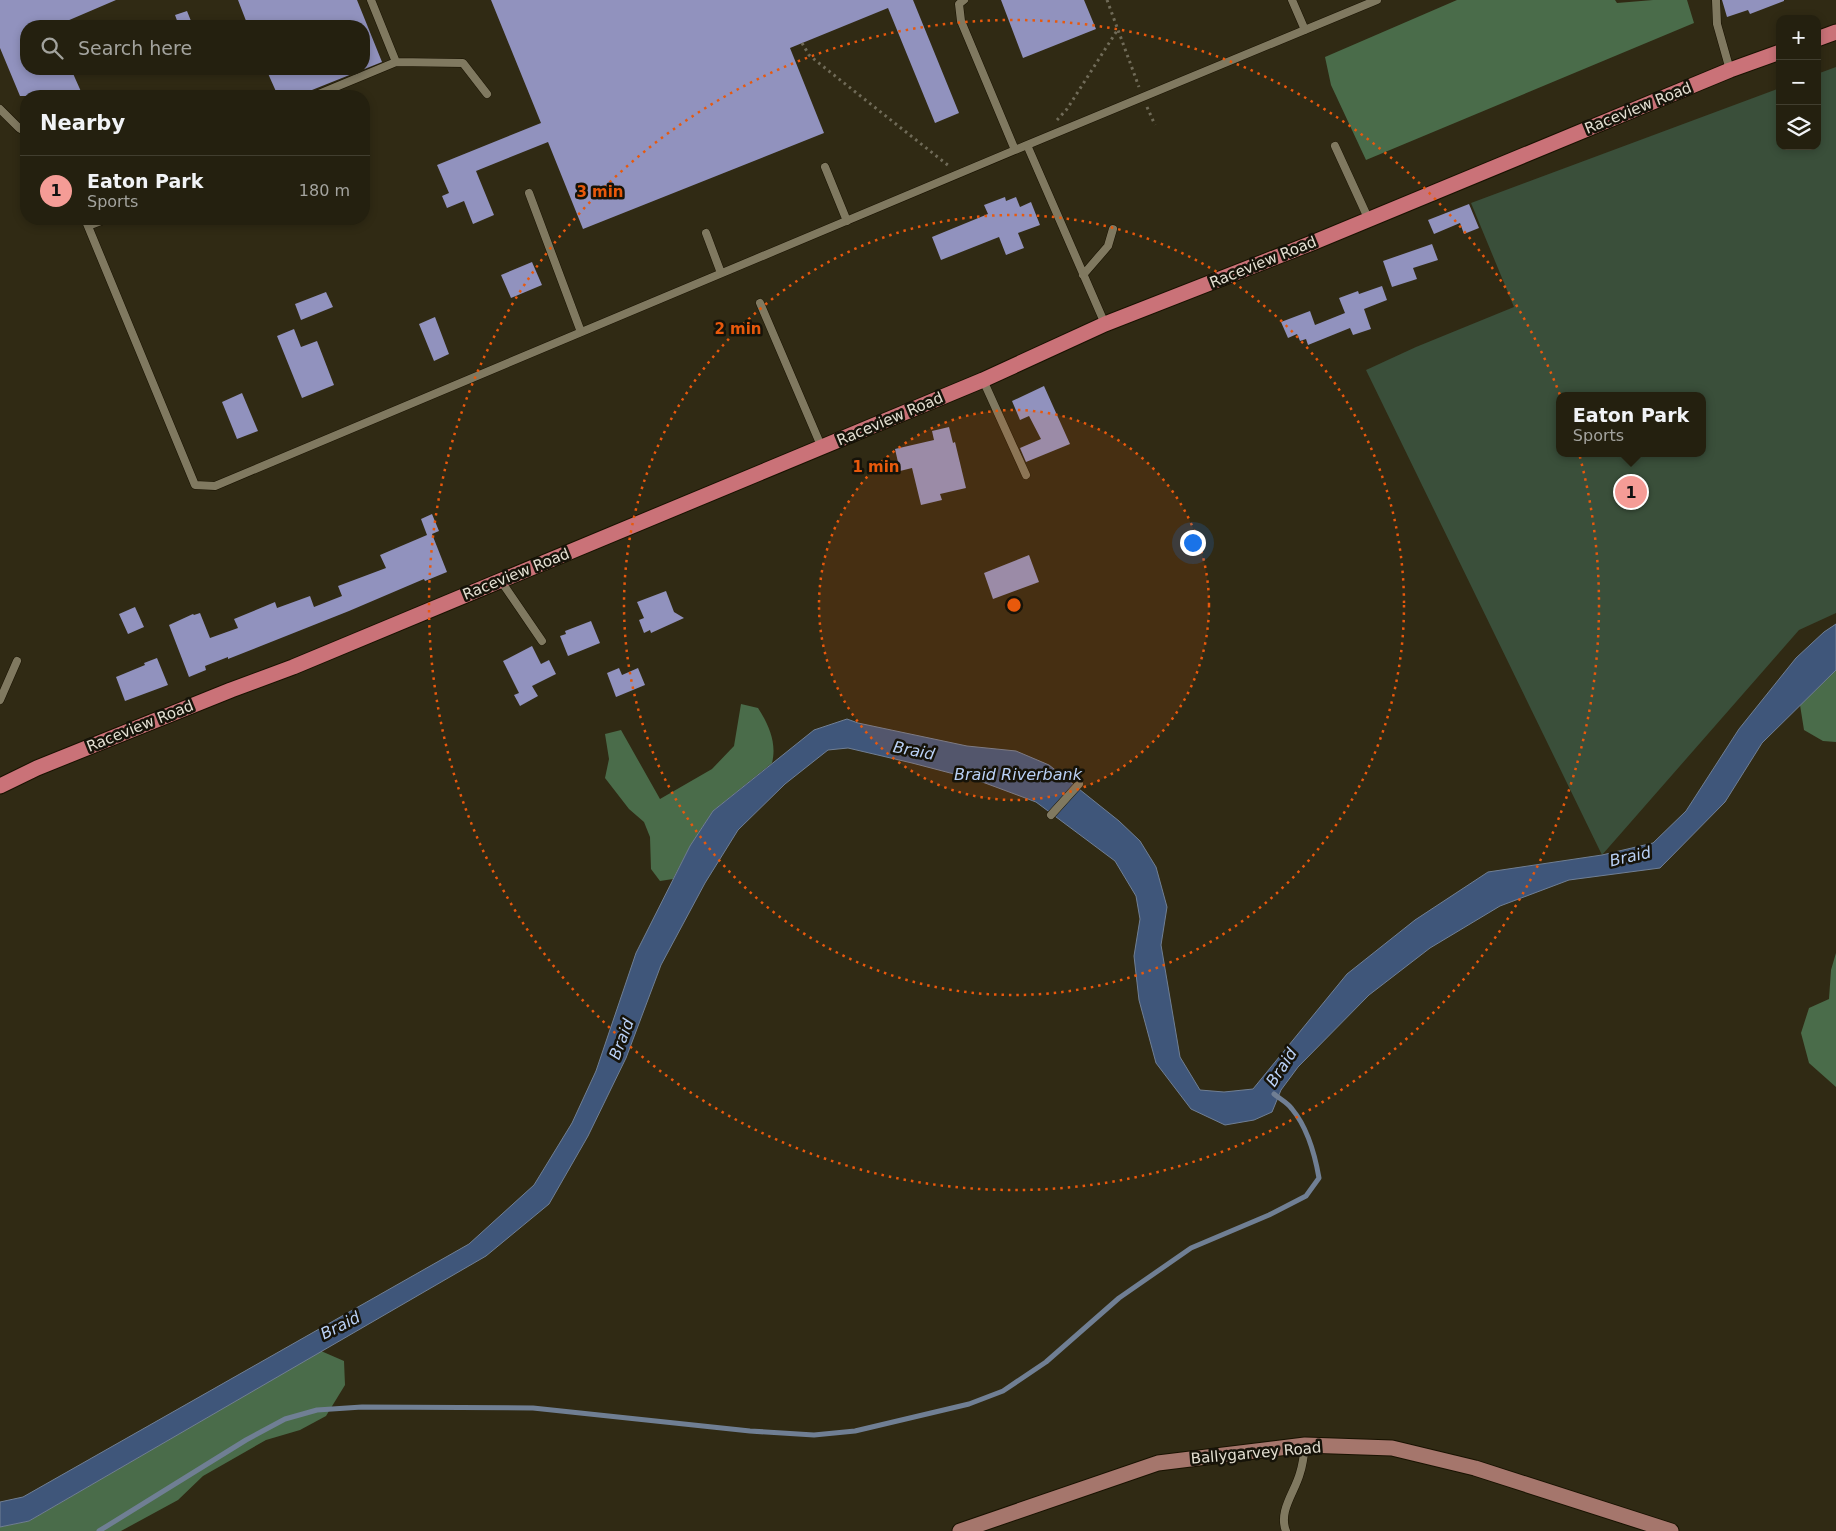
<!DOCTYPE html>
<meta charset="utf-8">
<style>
body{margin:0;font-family:"DejaVu Sans",sans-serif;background:#2c2818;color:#f1f3f6}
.controls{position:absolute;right:15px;top:15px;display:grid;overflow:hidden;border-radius:10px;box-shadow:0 2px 8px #0003}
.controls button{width:45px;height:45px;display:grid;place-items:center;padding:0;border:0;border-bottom:1px solid #413e2f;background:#24200f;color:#f1f3f6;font:25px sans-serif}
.you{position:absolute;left:1192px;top:542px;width:18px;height:18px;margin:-12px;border:4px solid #fff;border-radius:50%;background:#1a73e8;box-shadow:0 0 0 8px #1a73e833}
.badge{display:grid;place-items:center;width:32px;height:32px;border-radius:50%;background:#f59c96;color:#111;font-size:16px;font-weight:700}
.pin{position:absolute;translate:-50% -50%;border:2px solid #fff;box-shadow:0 1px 5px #0006}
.popup{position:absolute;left:1556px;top:392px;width:150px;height:65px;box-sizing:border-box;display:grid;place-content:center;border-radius:10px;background:#24200f;filter:drop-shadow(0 1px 4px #0005);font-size:16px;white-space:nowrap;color:#a3a39e}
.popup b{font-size:19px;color:#f1f3f6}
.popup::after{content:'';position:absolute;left:50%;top:100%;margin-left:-10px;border:10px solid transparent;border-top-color:#24200f}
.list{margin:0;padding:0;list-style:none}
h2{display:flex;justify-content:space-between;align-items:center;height:65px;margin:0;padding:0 20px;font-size:21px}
h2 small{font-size:16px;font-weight:400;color:#a3a39e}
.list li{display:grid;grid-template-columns:32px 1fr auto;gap:15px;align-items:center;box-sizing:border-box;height:70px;padding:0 20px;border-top:1px solid #413e2f}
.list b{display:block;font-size:19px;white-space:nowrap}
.list p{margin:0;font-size:16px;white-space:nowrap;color:#a3a39e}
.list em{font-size:16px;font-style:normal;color:#a3a39e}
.icon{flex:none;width:28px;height:28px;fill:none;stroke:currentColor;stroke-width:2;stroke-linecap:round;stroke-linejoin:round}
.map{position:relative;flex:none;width:1836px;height:1531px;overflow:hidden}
.search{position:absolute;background:#24200f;box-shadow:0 2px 8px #0003;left:20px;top:20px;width:350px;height:55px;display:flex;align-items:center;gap:12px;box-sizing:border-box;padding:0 18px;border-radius:20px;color:#a3a39e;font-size:19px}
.panel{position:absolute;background:#24200f;box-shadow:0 2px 8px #0003;left:20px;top:90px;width:350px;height:135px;border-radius:20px}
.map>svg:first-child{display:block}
.green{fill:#3a4f3a;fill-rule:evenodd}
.forest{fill:#4a6c4a}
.water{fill:#3f567a;stroke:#707f94}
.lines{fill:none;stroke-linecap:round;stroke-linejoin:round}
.stream{stroke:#707f94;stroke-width:5}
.building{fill:#9192be}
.lane-casing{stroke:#181200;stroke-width:9}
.secondary-casing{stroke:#181200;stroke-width:17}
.primary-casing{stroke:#181200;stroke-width:17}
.path{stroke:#706b58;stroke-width:3;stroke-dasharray:2.5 4;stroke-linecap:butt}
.lane{stroke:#807960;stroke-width:8}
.secondary{stroke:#a5766c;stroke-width:15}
.primary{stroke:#ca7278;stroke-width:15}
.ring{fill:none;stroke:#e8590c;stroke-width:2.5;stroke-dasharray:2.5 5}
.labels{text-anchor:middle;stroke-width:5;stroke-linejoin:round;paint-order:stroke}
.street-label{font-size:15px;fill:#e3dfd2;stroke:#161309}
.water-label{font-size:16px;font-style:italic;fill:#b9d0f5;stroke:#161309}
.centre{fill:#e8590c;stroke:#161309;stroke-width:2.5}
.ring-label{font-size:15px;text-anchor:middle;font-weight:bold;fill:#e8590c;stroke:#161309;stroke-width:5;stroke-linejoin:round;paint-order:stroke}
</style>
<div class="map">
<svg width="1836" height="1531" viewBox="0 0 1836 1531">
<rect width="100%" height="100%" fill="#302a14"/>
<!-- green -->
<path class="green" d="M1836,67V613L1799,630L1602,855L1366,370L1416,347L1514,307L1471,203L1780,88V146H1817V74ZM1560,396H1702V453H1560Z"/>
<!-- forest -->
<path class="forest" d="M1457,0H1615L1617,3L1653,0H1687L1694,23L1366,160L1331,85L1325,57Z
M1836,670V742L1823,741L1804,730L1800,705Z
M741,704L758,708C769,725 777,743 772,763L713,811L690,846L673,879L660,881L651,869L650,837L644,822L629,809L605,778L609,759L605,734L621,730L660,799L712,769L734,746Z
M1836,953V1087L1809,1063L1801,1033L1809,1008L1829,999L1831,970Z
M321,1351L344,1361L345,1385L326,1416L300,1430L266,1440L203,1476L178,1500L121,1531H0V1527L29,1521Z"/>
<!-- water -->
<path class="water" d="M1836,624V670L1762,743L1725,802L1660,868L1569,880L1500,906L1430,948L1369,995L1298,1067L1281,1090L1272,1112L1254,1120L1225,1125L1191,1109L1156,1063L1139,1000L1134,956L1140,919L1136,896L1115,861L1036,802L977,780L912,763L848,748L828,750L785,784L738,830L705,883L661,965L626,1058L588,1136L549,1204L486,1256L29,1521L0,1527V1502L23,1497L469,1244L534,1185L572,1123L596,1071L636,953L690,846L713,811L814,730L847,719L858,723L967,746L1016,751L1049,765L1119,821L1140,841L1156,867L1167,907L1161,945L1180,1057L1200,1090L1224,1092L1253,1089L1347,974L1415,920L1488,872L1602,855L1653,843L1686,811L1739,729L1796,658L1824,632Z"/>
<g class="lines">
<!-- stream -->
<path class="stream" d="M99,1531L246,1440L285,1419L317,1410L362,1407L533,1408L750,1431L814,1435L855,1431L969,1404L1003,1391L1046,1362L1119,1298L1191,1248L1269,1215L1306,1196L1319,1178C1315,1155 1307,1127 1292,1109C1288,1103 1280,1099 1274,1094"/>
</g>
<!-- building -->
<path class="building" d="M0,0H116L67,21L69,26H26V69H71L83,96H20L0,48Z
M238,0H357L382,62L297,96H278L266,69H364V26H248Z
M491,0H913L959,113L935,123L888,8L790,48L824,133L583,229L548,142L476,171L494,215L473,224L464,201L447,208L442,196L449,193L437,165L541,123Z
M1001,0H1084L1096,29L1023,58Z
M1722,0H1784V1L1750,14L1748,10L1727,17Z
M187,11L193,26H179L175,15Z
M1005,197L1006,201L1016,197L1020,207L1031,202L1040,225L1018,233L1024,248L1006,255L999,237L941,260L932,237L988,214L984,205Z
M1469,204L1479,228L1464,234L1460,223L1434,234L1428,220Z
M1432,244L1438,260L1413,268L1417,279L1392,287L1383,261Z
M532,262L542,285L511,298L501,275Z
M1382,286L1387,300L1364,309L1371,329L1353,335L1350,328L1308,345L1306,339L1300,341L1297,334L1288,338L1281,322L1310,311L1315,325L1345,313L1339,298L1358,291L1359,294Z
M326,292L333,307L301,320L295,304Z
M435,317L449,354L434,361L419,324Z
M294,329L301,347L317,341L334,385L302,398L277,336Z
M1044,386L1070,444L1026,462L1020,448L1041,439L1029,416L1020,420L1012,401Z
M242,393L258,431L237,439L222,402Z
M949,427L953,443L955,442L966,488L940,494L942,500L921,505L912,468L900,471L895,449L934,440L932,431Z
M432,514L439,531L432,534L447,572L425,581L424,579L349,611L228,659V657L205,666L206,670L189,677L169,625L193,614L194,615L200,613L210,638L238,628L234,619L275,602L277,608L310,596L314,607L342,596L338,586L386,568L380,555L427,535L421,519Z
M1029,555L1039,582L993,599L984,573Z
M666,591L674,612L684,618L651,633L650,630L644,633L639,620L644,618L637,602Z
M135,607L144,627L128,634L119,614Z
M591,621L600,643L568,656L560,636L566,634L565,631Z
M532,646L541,664L549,660L556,674L532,686L538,696L520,706L514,695L519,693L503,661Z
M157,658L168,685L125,701L116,677L145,665L144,663Z
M619,668L622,675L638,668L645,685L616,697L607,673Z"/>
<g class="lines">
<!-- lane casing -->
<g class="lane-casing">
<path id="lane" d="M964,0L959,4L961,21L1015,150
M1292,0L1305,30
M1716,0L1717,24L1730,70
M396,62L463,63L487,94
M314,96L396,62L371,0
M0,109L19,128L26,132
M1027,145L1377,0
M1335,146L1368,218
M825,167L847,221
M529,193L581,332
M85,219L195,485L215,486L1027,145L1105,324
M88,226L106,219
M706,233L721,273
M1083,275L1108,246L1113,229
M760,303L822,448
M983,380L1026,475
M501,581L542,641
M0,700L17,661
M1051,815L1079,784
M1286,1531C1278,1511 1295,1492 1300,1473C1303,1464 1304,1455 1305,1445"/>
</g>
<!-- secondary casing -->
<g class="secondary-casing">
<path id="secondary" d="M960,1531L1158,1463L1305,1445L1392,1448L1475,1468L1671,1531"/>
</g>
<!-- primary casing -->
<g class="primary-casing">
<path id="primary" d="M1817,39L1836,32
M0,786L37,768L231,690L293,667L983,380L1105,324L1312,243L1730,70L1780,52"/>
</g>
<!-- path -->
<path class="path" d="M1107,0L1139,87
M802,43L809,55L820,64L949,166
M1147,107L1155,125
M1057,120L1067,109L1118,29"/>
<!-- lane -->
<use href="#lane" class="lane"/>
<!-- secondary -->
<use href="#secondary" class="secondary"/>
<!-- primary -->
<use href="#primary" class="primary"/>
</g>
<!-- distance rings -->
<circle cx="1014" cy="605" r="195" fill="#e8590c" fill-opacity=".12"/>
<g class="ring">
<circle cx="1014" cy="605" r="195"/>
<circle cx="1014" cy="605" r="390"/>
<circle cx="1014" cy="605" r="585"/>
</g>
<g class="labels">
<!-- street labels -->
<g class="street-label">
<text transform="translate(1638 108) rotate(-22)" y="5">Raceview Road</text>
<text transform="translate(1263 262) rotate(-22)" y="5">Raceview Road</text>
<text transform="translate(890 419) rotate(-23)" y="5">Raceview Road</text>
<text transform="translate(516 574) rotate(-22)" y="5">Raceview Road</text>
<text transform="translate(140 726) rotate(-22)" y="5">Raceview Road</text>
<text transform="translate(1256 1453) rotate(-5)" y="5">Ballygarvey Road</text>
</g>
<!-- water labels -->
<g class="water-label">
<text transform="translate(914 750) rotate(11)" y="6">Braid</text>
<text x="1018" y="780">Braid Riverbank</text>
<text transform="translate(1630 856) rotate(-13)" y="6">Braid</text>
<text transform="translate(621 1039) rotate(-69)" y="6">Braid</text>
<text transform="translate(1281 1067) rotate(-57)" y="6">Braid</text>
<text transform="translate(340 1325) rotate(-27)" y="6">Braid</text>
</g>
</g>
<circle cx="1014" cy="605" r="8" class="centre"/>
<g class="ring-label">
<text x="600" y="197">3 min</text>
<text x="738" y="334">2 min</text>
<text x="876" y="472">1 min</text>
</g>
</svg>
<div class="controls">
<button>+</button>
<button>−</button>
<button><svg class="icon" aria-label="layers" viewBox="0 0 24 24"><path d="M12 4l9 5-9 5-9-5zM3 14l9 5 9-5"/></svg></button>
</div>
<div class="you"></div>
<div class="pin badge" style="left:1631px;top:492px">1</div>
<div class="popup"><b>Eaton Park</b>Sports</div>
<div class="search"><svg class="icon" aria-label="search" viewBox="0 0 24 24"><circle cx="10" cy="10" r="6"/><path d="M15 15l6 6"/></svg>Search here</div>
<section class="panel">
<h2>Nearby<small></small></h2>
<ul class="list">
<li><span class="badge">1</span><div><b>Eaton Park</b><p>Sports</p></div><em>180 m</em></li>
</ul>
</section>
</div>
